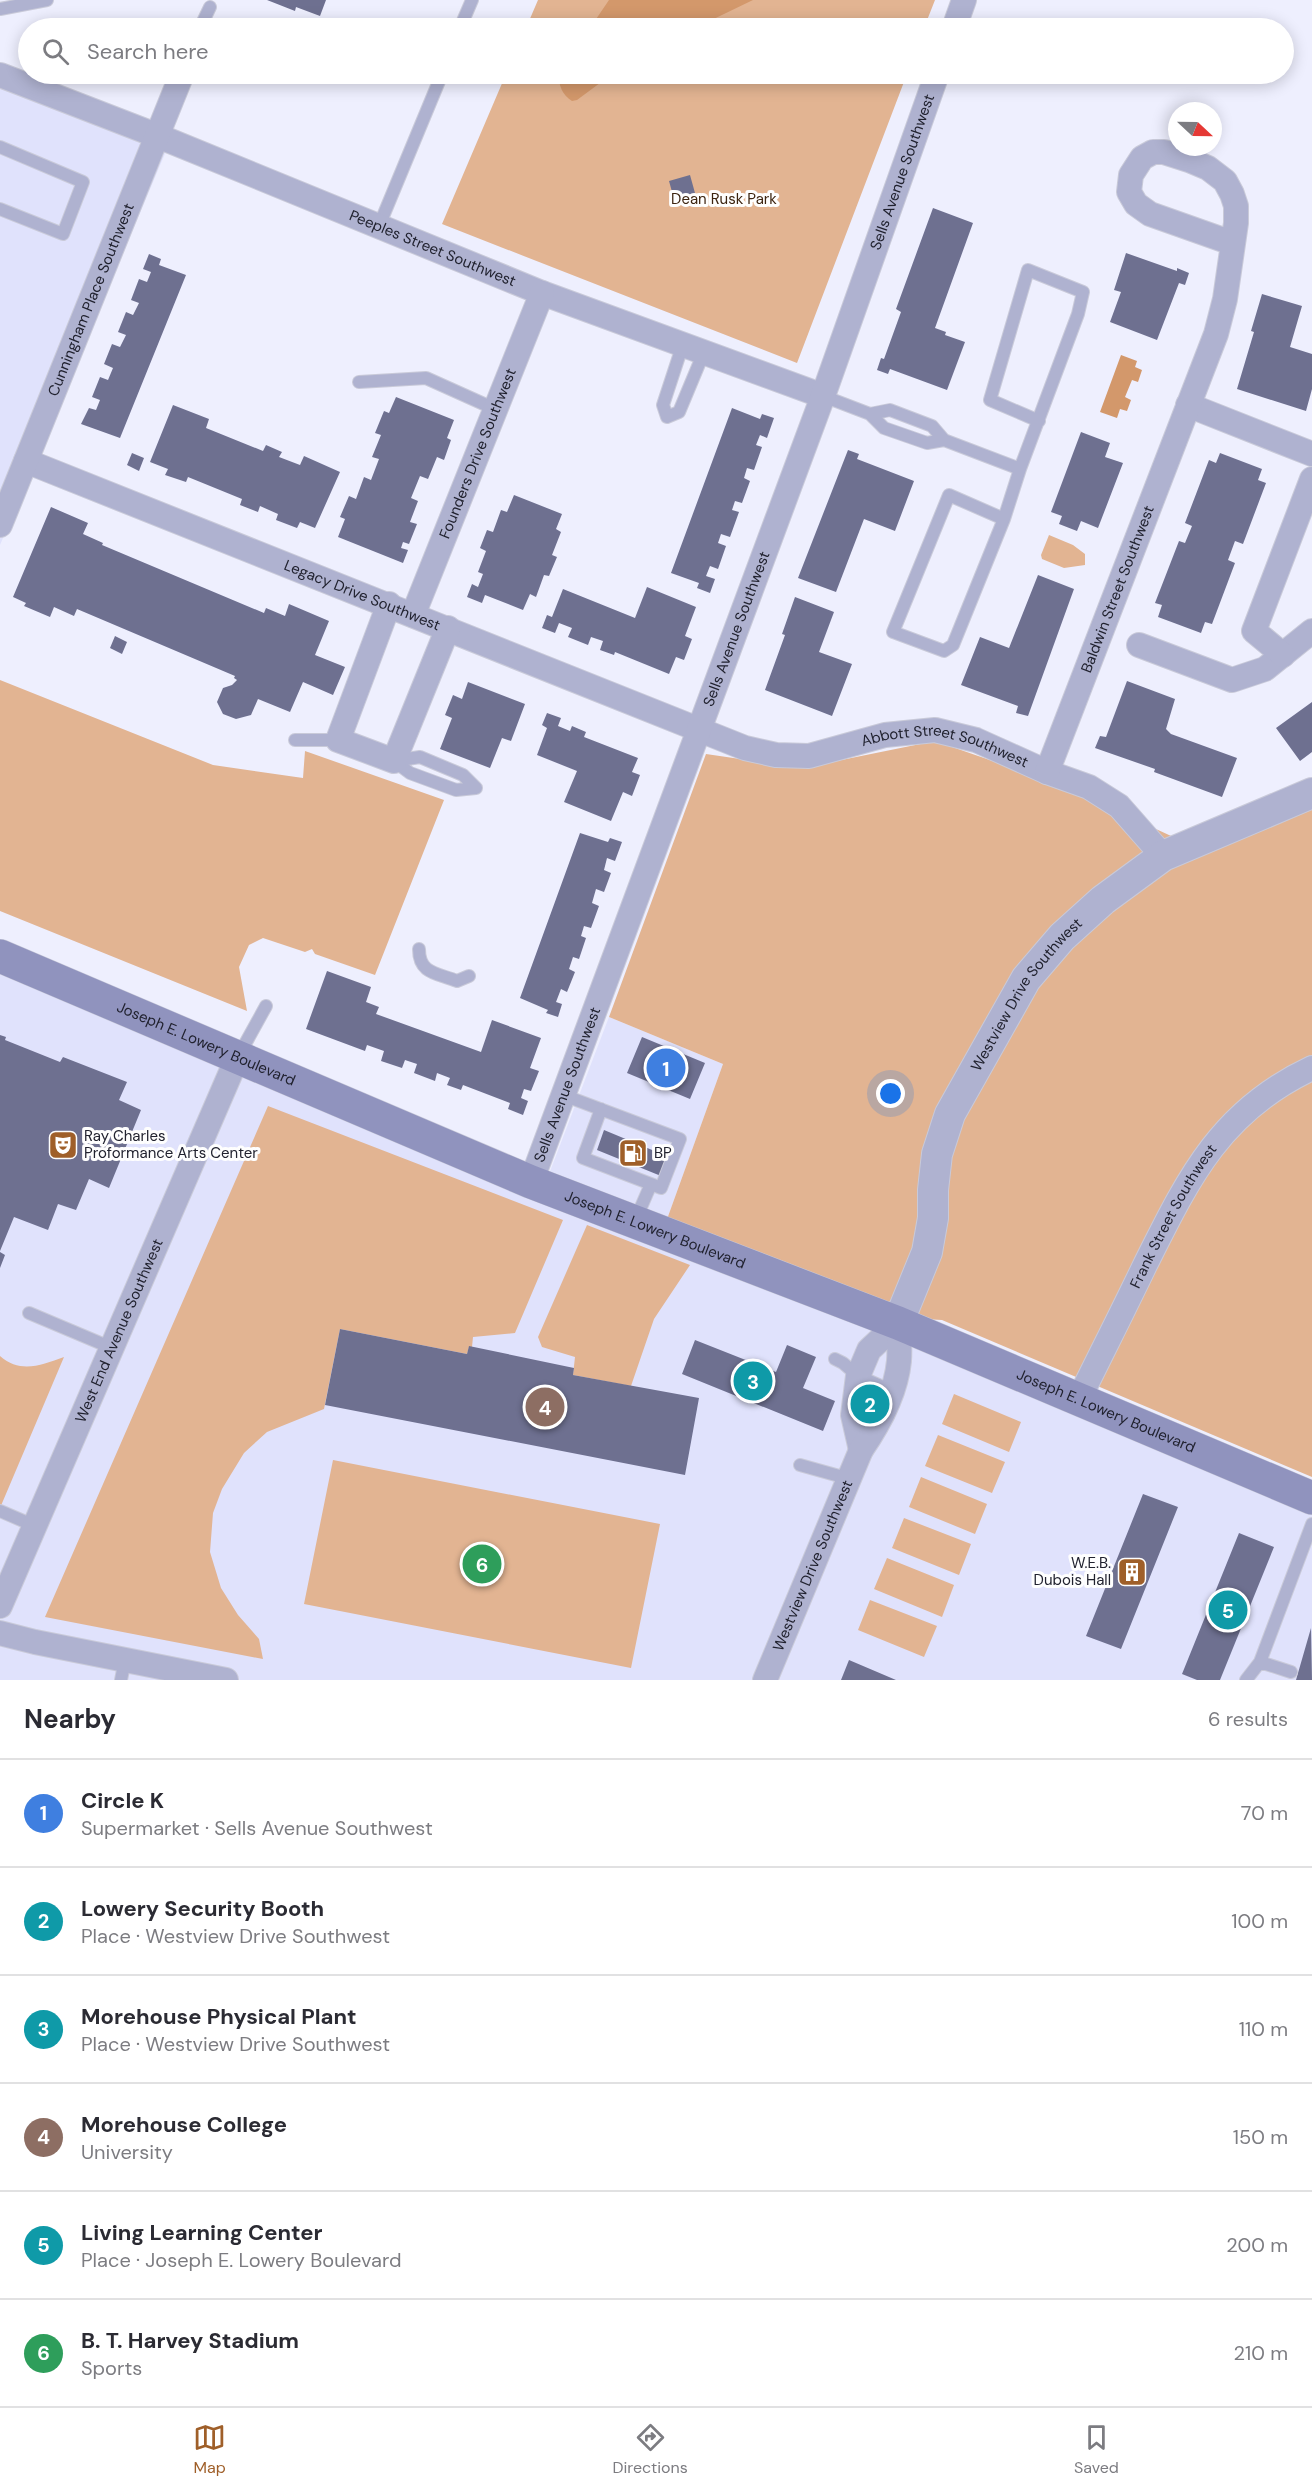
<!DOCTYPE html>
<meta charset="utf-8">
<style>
body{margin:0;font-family:"DM Sans",sans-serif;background:#f2f2f3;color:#2b2b33}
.compass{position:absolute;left:1168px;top:102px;width:54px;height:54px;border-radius:50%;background:#fff;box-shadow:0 3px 15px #0003;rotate:112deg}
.you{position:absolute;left:891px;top:1094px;width:21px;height:21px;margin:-15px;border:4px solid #fff;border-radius:50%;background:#1a73e8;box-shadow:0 0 0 9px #1a73e833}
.badge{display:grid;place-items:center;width:39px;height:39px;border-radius:50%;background:#9f5f29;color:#fff;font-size:20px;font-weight:700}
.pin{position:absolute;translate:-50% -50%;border:3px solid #fff;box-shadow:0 2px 6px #0006}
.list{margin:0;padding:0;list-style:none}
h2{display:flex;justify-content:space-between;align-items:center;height:78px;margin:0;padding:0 24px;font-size:26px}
h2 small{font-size:20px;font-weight:400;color:#7c7c81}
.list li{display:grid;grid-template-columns:39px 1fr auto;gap:18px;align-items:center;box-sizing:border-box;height:108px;padding:0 24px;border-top:2px solid #e1e1e2}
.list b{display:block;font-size:22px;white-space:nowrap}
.list p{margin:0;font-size:20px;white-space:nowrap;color:#7c7c81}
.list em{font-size:20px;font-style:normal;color:#7c7c81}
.icon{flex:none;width:33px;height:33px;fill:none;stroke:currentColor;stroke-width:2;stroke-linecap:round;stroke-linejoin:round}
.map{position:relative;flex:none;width:1312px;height:1680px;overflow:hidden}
.search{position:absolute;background:#fff;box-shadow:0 3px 15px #0003;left:18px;right:18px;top:18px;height:66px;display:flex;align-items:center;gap:15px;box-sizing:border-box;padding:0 21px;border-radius:33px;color:#7c7c81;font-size:22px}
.sheet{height:726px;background:#fff}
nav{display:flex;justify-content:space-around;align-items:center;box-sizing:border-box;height:84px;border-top:2px solid #e1e1e2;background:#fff;font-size:16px;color:#7c7c81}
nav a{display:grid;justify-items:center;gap:3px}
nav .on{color:#9f5f29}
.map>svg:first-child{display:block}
.built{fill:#e0e2fc}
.green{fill:#e2b492}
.water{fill:#d3986b}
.building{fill:#6e7090}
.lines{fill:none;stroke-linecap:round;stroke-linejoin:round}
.service-casing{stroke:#c9cad9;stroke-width:14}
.minor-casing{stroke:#c9cad9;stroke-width:26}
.tertiary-casing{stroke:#c9cad9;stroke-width:32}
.secondary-casing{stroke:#c9cad9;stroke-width:34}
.service{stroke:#afb2d0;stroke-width:12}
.minor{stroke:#afb2d0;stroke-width:24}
.tertiary{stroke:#afb2d0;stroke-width:30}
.secondary{stroke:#9093be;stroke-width:33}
.labels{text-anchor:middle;stroke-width:6;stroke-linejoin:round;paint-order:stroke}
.street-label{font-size:15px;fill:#21222f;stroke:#fefefe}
.park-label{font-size:15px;fill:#3c2410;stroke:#fefefe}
.poi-label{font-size:15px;fill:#21222f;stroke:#fefefe;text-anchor:start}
</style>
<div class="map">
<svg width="1312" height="1680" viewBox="0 0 1312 1680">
<rect width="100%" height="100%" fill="#eeeffe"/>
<!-- built -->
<path class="built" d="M0,77L167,149L0,545Z
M0,950L1312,1498V1680H0Z
M609,1017L723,1064L666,1222L549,1174Z"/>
<!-- green -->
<path class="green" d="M538,0H935L924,28H526Z
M506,74H907L797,363L442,224Z
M1049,535L1073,545L1085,554V565L1064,568L1042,559L1041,555Z
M0,680L213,765L303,778L305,751L444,800L375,975L315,954L312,949L305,952L263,938L249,945L239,967L247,1011L0,911Z
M935,741L1056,783L1182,841L1312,779V1477L942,1320L867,1316L666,1222L723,1064L609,1017L706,754L802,768Z
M268,1106L563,1220L515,1333L473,1337L472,1347H469L467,1354L340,1329L324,1409L267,1432L244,1453L222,1489L213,1513L210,1552L221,1588L238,1615L259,1639L263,1659L45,1617Z
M587,1225L690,1265L654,1319L631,1386L573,1375L575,1357L542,1347L538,1337Z
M0,1356C21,1374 41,1365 64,1357L0,1508Z
M954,1394L1021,1422L1009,1452L942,1424Z
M938,1435L1005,1462L992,1493L925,1466Z
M333,1460L660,1524L631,1668L304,1604Z
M921,1477L987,1504L975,1534L909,1507Z
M904,1518L971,1544L959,1575L892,1548Z
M887,1558L954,1585L942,1617L874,1589Z
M870,1600L937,1626L924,1657L858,1630Z"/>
<!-- water -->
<path class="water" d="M609,0H753L695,28H590Z
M558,74H640L604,80L577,100L572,101C562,95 559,85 558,74Z
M1121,355L1137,361L1135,367L1142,370L1138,382L1132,380L1125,397L1131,400L1127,411L1120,409L1117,418L1100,412Z"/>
<!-- building -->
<path class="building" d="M267,0H326L320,16L296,7L295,11Z
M690,175L695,193L674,199L669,181Z
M933,208L973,223L935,328L946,332L945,335L965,342L947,390L890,369L888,374L877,370L881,358L884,359L901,312L896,309Z
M1126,253L1177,271V268L1189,273L1185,285L1179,283L1157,340L1110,322L1121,292L1114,290Z
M149,254L161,259L159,265L186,275L120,438L81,424L89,408L96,410L100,400L92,397L100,377L108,380L113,368L104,364L112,344L120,347L126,335L118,332L126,312L133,315L139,303L131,300L139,279L147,282L151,272L143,269Z
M1262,294L1302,306L1290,347L1312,354V389L1306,411L1237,389L1254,332L1251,331Z
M396,397L454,420L447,438L451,440L444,460L437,457L428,479L420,476L411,498L418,501L410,522L417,524L409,544L403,542L401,548L408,550L403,563L338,537L345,519L340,517L349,496L356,499L364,477L371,480L379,459L372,457L381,435L375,433L384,411L389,413Z
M173,405L209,419L206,428L263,451L266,445L282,452L279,457L300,465L304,456L340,472L315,528L300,522L297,528L276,520L278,514L260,506L258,512L240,505L242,499L188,477L186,482L165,475L168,469L150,462Z
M732,408L760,419L762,414L774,418L767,438L760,435L756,445L762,447L754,470L747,468L744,478L750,481L742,503L735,501L732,510L739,512L730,537L721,534L718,543L726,546L718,569L710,566L706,576L715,579L710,593L697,588L699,583L671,573Z
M1081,432L1110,443L1105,457L1123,463L1098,528L1081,521L1077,531L1059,524L1062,516L1051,512Z
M848,450L859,454L857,459L914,481L895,531L864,519L836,592L798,578Z
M132,453L144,458L139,471L127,465Z
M1220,453L1262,469L1258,480L1266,483L1243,544L1235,541L1228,560L1235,563L1212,624L1205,622L1201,633L1158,617L1162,605L1155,603L1179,541L1185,543L1192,526L1185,523L1209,460L1216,463Z
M514,495L562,514L556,529L561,532L552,555L557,557L549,576L544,575L536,597L530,594L523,610L485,595L482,603L467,597L472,584L478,587L483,574L478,572L486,551L480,548L487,530L493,532L501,510L507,512Z
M51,507L88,523L83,534L103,543L102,545L264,613L266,608L285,616L289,604L329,621L315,655L345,667L333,695L303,682L290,712L258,699L251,715L236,719L223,714L217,702L223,688L232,685L237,680L234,678L235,676L77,609L74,616L54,607L50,617L24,606L26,603L13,597Z
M1038,575L1074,589L1028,716L1016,713L1018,706L961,685L980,637L1009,648Z
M647,587L696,607L685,636L692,639L684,660L676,657L669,674L615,652L614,655L600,650L603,641L591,637L588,645L568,637L572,628L559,623L555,633L542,628L547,615L552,617L563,589L635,618Z
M795,597L834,612L819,652L852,664L832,716L765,690L785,635L782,634Z
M115,636L127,642L122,654L110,648Z
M1127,681L1175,699L1166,729L1171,734L1237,758L1222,797L1154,772L1155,769L1095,748L1100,736L1106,737Z
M468,682L525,704L511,741L502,738L490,768L440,749L452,718L445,715L453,695L462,699Z
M1312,702V752L1300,761L1276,728Z
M547,713L561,718L558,726L570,731L572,726L586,732L584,737L638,758L632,772L640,775L632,796L623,792L611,821L564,802L577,771L537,755L547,728L542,725Z
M580,833L608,842L610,838L622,842L615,861L607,858L604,870L611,873L604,892L596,889L592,903L599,906L591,928L584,926L581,936L586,938L579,959L573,957L569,969L575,972L567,992L561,989L556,1002L562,1004L558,1017L546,1013L548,1010L520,998Z
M327,971L371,987L366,1002L379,1007L376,1014L481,1052L492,1020L541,1038L530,1068L539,1071L531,1091L524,1089L521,1098L528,1101L523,1115L508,1109L510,1103L463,1085L461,1090L447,1085L450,1078L437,1073L435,1081L414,1073L417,1064L405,1060L402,1068L381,1061L384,1051L367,1045L365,1051L306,1029Z
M0,1035L6,1037L5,1040L60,1062L63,1057L127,1082L119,1100L141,1110L109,1188L89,1179L76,1210L58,1204L48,1230L14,1217L0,1251Z
M642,1037L705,1063L690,1099L627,1073Z
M604,1130L669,1157L661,1176L597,1150Z
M0,1252L5,1255L0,1268Z
M340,1329L467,1354L469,1346L574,1368L573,1375L699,1398L685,1475L325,1405Z
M695,1340L776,1372L787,1345L816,1357L803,1388L835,1401L823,1431L682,1374Z
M866,1400H874V1409L865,1408Z
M1143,1494L1178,1507L1121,1649L1086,1636Z
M1239,1533L1274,1547L1220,1680H1197L1182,1674Z
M1311,1628L1312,1680H1296Z
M849,1660L896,1680H841Z"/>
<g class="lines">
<!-- service casing -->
<g class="service-casing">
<path id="service" d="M0,9L47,0
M200,28L210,7
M460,28L472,0
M0,147L83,182L63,234L0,209
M379,226L442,74
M683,344L663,405L667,417L679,412L704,352
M359,382L426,378L495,409
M823,396L870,414L884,428L927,443L944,440L1020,469
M870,414L890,410L932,426L944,440
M1004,519L949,495L893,632L944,651L953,645L1004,519L1020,469L1078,314L1083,292L1028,270L990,400L1039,421
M295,740H338
M394,761L420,757L463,775L476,788
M394,761L410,773L456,790L476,788
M419,949C419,974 437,973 457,981L469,976
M239,1055L266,1006
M563,1095L680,1139L661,1188L651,1184L635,1221
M601,1109L583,1158L651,1184
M29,1313L112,1348
M835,1359L843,1363L858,1376L892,1391
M800,1465L850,1479
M0,1511L35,1526
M1260,1662L1312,1524
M121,1680L125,1660
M1246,1680L1260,1662L1291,1672"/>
</g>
<!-- minor casing -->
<g class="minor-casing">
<g id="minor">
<path d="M954,28L964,0"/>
<path id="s1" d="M0,75L158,136L542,293L823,396"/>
<path d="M1188,405L1312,454"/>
<path id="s2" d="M26,461L745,748L776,755L809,756L885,735L935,730L976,740L1047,772L1089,787L1119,806L1163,856"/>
<path id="s3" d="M0,525L182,74"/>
<path d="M389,604L338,740L394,761L448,628"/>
<path id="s4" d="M413,615L542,293"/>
<path d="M1139,645L1232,680L1265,669L1312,631"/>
<path d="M1283,655L1254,631L1312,479"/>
<path id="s5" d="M1047,772L1216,334L1225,299L1236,223V206L1232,194L1225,181L1208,168L1189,160L1164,152H1153L1142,158L1131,175L1129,192L1136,204L1150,214L1232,243"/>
<path id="s6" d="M531,1182L823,396L937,74"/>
<path id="s7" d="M1078,1401C1100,1356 1123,1311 1145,1265C1188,1179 1220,1111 1312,1068"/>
<path d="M861,1450L853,1415L858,1376L869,1350L898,1323"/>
<path id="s8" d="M0,1606L238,1056"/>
<path d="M0,1633L35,1642L226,1680"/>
<path id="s9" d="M765,1680L861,1450C879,1424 896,1393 899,1361C900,1348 899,1335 898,1323"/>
</g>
</g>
<!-- tertiary casing -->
<g class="tertiary-casing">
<g id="tertiary">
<path id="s10" d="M898,1323L927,1252L933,1218V1190L937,1154L950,1114L1026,979L1062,937L1103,900L1163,856L1312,793"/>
</g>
</g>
<!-- secondary casing -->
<g class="secondary-casing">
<g id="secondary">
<path id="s11" d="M0,956L531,1182L898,1323L1312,1498"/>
</g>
</g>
<!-- service -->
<use href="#service" class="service"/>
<!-- minor -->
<use href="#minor" class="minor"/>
<!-- tertiary -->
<use href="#tertiary" class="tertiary"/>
<!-- secondary -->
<use href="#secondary" class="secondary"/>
</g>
<!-- icons -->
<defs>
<g id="theatre-square" transform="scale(1.5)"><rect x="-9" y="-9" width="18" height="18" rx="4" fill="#9f5f29" stroke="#fefefe"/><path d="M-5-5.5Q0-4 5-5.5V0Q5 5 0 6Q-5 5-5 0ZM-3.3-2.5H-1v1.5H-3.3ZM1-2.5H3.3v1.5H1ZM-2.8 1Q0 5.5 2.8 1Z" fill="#fff"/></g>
<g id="fuel-square" transform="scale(1.5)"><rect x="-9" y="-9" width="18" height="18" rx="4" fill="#9f5f29" stroke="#fefefe"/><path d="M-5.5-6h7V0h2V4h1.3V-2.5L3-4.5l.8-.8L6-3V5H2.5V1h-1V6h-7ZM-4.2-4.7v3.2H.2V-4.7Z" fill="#fff"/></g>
<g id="building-square" transform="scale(1.5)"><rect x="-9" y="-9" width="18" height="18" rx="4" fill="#9f5f29" stroke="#fefefe"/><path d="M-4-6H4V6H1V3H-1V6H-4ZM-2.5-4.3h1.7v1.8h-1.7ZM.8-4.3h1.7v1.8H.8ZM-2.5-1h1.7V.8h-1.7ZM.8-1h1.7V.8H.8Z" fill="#fff"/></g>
</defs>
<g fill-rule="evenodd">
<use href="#theatre-square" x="63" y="1145"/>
<use href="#fuel-square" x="633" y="1153"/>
<use href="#building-square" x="1132" y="1572"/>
</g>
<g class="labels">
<!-- street labels -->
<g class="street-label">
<text dy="5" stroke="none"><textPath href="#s6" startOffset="1076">Sells Avenue Southwest</textPath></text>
<text dy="5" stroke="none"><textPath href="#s1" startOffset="466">Peeples Street Southwest</textPath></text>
<text dy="5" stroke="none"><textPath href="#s3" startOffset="243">Cunningham Place Southwest</textPath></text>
<text dy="5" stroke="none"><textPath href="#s4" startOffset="174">Founders Drive Southwest</textPath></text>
<text dy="5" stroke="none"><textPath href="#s5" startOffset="196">Baldwin Street Southwest</textPath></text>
<text dy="5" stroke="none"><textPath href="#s2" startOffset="362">Legacy Drive Southwest</textPath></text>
<text dy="5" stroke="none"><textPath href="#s6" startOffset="590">Sells Avenue Southwest</textPath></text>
<text dy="5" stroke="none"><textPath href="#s2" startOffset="980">Abbott Street Southwest</textPath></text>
<text dy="5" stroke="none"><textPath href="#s10" startOffset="360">Westview Drive Southwest</textPath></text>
<text dy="5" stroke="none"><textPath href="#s11" startOffset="224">Joseph E. Lowery Boulevard</textPath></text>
<text dy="5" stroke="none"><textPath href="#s6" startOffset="104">Sells Avenue Southwest</textPath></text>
<text dy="5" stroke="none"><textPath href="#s7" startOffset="208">Frank Street Southwest</textPath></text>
<text dy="5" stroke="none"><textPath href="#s11" startOffset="710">Joseph E. Lowery Boulevard</textPath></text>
<text dy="5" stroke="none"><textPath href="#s8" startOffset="300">West End Avenue Southwest</textPath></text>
<text dy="5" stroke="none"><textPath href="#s11" startOffset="1196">Joseph E. Lowery Boulevard</textPath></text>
<text dy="5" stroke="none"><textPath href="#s9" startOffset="124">Westview Drive Southwest</textPath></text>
</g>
<!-- park labels -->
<g class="park-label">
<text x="724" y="204">Dean Rusk Park</text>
</g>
<!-- poi labels -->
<g class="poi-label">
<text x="84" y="1141">Ray Charles<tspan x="84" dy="17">Proformance Arts Center</tspan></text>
<text x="654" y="1158">BP</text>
<text x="1111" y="1568" text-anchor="end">W.E.B.<tspan x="1111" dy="17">Dubois Hall</tspan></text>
</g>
</g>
</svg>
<svg class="compass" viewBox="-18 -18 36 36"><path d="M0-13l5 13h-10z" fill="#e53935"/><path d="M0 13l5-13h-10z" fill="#7c7c81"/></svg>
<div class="you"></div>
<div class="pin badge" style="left:666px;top:1068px;background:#3f7fe0">1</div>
<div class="pin badge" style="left:870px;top:1404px;background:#0f9aa8">2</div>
<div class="pin badge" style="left:753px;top:1381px;background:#0f9aa8">3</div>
<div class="pin badge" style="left:545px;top:1407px;background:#8d6e63">4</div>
<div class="pin badge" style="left:1228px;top:1610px;background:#0f9aa8">5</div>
<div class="pin badge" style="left:482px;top:1564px;background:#2e9e5b">6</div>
<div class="search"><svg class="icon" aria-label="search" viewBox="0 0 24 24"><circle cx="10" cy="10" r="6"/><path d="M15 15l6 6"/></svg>Search here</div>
</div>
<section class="sheet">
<h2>Nearby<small>6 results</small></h2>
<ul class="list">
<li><span class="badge" style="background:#3f7fe0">1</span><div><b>Circle K</b><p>Supermarket · Sells Avenue Southwest</p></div><em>70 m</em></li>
<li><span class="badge" style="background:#0f9aa8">2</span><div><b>Lowery Security Booth</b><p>Place · Westview Drive Southwest</p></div><em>100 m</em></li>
<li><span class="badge" style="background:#0f9aa8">3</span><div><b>Morehouse Physical Plant</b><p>Place · Westview Drive Southwest</p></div><em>110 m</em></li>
<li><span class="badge" style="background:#8d6e63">4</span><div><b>Morehouse College</b><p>University</p></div><em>150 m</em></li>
<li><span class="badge" style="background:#0f9aa8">5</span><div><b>Living Learning Center</b><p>Place · Joseph E. Lowery Boulevard</p></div><em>200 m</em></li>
<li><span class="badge" style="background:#2e9e5b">6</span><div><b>B. T. Harvey Stadium</b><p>Sports</p></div><em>210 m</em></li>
</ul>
</section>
<nav>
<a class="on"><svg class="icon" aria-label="map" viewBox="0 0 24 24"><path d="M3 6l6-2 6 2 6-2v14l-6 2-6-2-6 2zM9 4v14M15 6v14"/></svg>Map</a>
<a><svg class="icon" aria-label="directions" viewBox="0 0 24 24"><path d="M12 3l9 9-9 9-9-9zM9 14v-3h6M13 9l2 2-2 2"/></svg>Directions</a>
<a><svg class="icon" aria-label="saved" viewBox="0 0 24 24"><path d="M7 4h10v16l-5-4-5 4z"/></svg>Saved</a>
</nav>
